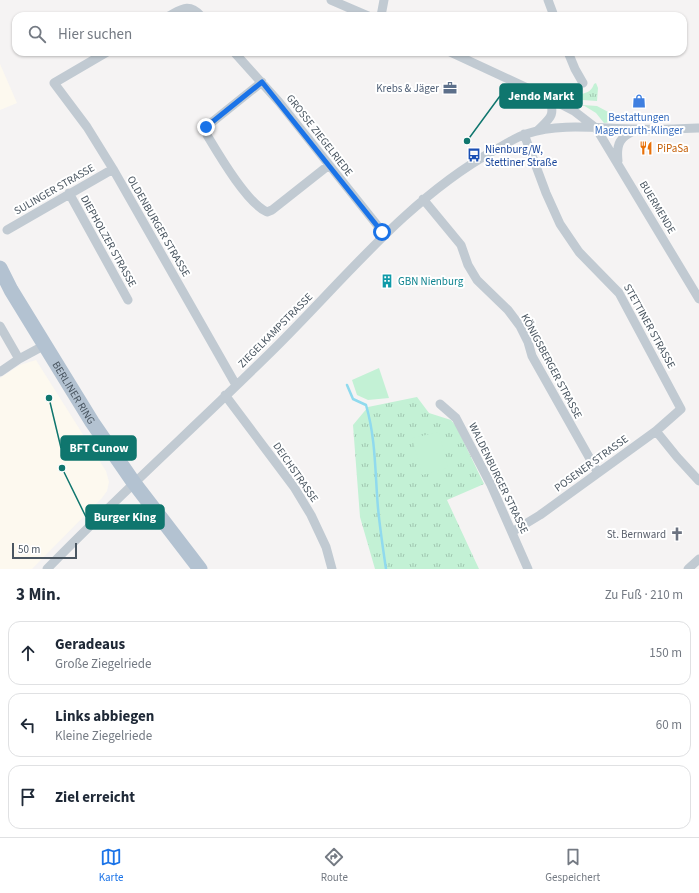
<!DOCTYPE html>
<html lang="de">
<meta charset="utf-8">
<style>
body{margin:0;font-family:"Source Sans 3",sans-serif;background:#f6f6f7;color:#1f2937}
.scale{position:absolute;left:12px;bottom:10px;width:65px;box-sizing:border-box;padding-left:4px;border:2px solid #4a5661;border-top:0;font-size:11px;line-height:14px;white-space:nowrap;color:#4a5661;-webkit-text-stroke:3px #fff;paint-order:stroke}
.stop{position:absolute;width:12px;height:12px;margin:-9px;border:3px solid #1a73e8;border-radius:50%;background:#fff}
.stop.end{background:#1a73e8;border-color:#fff;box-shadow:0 1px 4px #0008}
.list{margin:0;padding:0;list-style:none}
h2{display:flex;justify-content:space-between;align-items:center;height:52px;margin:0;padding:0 16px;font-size:17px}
h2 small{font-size:13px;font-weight:400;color:#747a83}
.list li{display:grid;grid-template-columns:26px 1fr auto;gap:12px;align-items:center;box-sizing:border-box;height:64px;margin:0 8px 8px;padding:0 8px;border:1px solid #e0e1e3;border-radius:12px}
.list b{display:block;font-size:15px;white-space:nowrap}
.list p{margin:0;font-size:13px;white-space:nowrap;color:#747a83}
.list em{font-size:13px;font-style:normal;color:#747a83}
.icon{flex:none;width:22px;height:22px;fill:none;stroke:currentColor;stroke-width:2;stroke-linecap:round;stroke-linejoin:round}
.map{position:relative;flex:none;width:699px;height:569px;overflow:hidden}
.search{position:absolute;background:#fff;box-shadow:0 1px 3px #0004;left:12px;right:12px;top:12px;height:44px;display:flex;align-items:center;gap:10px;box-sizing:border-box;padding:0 14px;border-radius:12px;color:#747a83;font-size:15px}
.sheet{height:268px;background:#fff}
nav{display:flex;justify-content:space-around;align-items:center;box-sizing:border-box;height:56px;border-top:1px solid #e0e1e3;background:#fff;font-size:11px;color:#747a83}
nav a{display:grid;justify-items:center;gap:2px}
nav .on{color:#1a73e8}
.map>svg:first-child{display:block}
.commercial{fill:#fdf9ef}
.grass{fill:url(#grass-tufts)}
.green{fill:#c3f1d5}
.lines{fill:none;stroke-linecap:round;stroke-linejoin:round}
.stream{stroke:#90daee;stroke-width:2.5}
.street{stroke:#c1cad2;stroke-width:9}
.primary{stroke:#b3c2d1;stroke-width:15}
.route{stroke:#1a73e8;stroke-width:5}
.labels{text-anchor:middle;stroke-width:4;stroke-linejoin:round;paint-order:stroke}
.service-label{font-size:11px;fill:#4e5e75;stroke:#fff;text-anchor:end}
.shop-label{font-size:11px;fill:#366cbe;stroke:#fff}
.street-label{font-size:11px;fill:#4a5661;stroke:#fff}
.food-label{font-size:11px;fill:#c56008;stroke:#fff;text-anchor:start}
.transit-label{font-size:11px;fill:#164399;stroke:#fff;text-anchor:start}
.culture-label{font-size:11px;fill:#0d838f;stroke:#fff;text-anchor:start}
.worship-label{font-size:11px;fill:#5b616d;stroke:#fff;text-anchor:end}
.leader{fill:none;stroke:#0f766e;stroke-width:1.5}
.callout-dot{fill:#0f766e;stroke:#fff;stroke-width:1.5}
.callout{fill:#0f766e;stroke:#0f766e;stroke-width:1.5}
.callout-label{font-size:12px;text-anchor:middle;font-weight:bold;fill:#fff}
</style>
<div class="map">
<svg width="699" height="569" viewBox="0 0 699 569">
<defs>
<pattern id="grass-tufts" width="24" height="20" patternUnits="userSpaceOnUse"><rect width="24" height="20" fill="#c3f1d5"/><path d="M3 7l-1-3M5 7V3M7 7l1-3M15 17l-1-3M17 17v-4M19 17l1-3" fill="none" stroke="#a0c6b0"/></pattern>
</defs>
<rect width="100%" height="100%" fill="#f5f3f3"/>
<!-- commercial -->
<path class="commercial" d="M0,64L17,103L0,110Z
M36,360L106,471L109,482L107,491L102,498L32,569H0V378L20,365Z"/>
<!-- grass -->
<path class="grass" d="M596,83L598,88L597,101L582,100L581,94C588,93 592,90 594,84Z
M583,105L597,106L612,114V122L604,123L596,113Z
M417,397L429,413L451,420L456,426L484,484L447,500L479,569H375L360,517L353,425L368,407Z"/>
<!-- green -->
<path class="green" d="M379,368L389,398L368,400L357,395L352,380Z
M439,432L448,468L422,475L412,438Z"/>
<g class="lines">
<!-- stream -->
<path class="stream" d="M347,385L353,399L366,405C376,439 375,474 378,508C380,529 383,549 386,569"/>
<!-- street -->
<path class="street" d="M331,0L368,16
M548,0L554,16
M169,16C182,9 189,3 201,16
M381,16L384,0
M107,52L54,83L87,127L113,169L236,385
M234,52L279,102L385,235
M450,52L549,98L574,111L596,128L699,299
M568,52L575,69L583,83
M262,82L206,127L207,135C219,155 247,203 267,212L272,210L329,165
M537,131C550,118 556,116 549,98
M618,161C616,143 620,137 636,130
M69,193L128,300
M423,199L461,245L468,265L477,280L508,310L520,326L528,342L532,356L598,473
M7,230L113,169
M0,326L19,359
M0,372L19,359L45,345
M225,395L294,487L311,515L326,547L332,569
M440,404L456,418L491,485L528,569
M656,431L677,457L699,481
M512,532L540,515L656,431L681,409L619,293L579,252L560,224L546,193L524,134
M47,569C120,494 198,424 273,350C343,281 406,200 493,151C504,146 515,137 526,134C562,122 600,129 637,129C658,130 678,129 699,128
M688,569L699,559"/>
<!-- primary -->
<path class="primary" id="s1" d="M0,268L11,290L92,422L134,483L200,569"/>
</g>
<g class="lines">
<!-- route -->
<path class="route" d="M206,127L262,82L382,232"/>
</g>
<!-- icons -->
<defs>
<g id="office-bare" transform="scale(1.08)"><path d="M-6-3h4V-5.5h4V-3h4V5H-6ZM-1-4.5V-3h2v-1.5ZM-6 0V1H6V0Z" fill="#5c6f8a" stroke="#fff" stroke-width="2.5" paint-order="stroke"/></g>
<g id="shop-bare" transform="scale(1.08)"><path d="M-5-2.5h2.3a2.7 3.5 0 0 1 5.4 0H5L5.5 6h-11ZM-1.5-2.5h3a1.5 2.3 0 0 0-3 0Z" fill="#3f7fe0" stroke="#fff" stroke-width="2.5" paint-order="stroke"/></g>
<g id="restaurant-bare" transform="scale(1.08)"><path d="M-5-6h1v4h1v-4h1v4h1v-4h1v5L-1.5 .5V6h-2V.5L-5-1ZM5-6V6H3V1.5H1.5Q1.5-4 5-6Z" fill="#e8710a" stroke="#fff" stroke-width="2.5" paint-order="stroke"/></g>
<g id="bus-bare" transform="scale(1.08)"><path d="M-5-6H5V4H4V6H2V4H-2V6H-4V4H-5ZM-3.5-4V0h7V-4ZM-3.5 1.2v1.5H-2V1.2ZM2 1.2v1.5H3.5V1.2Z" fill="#1a4fb4" stroke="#fff" stroke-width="2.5" paint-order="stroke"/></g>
<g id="building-bare" transform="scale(1.08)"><path d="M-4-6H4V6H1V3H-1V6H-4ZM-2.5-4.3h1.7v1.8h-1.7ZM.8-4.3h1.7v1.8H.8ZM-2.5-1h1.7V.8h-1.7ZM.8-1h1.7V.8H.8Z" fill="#0f9aa8" stroke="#fff" stroke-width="2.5" paint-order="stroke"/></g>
<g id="church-bare" transform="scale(1.08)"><path d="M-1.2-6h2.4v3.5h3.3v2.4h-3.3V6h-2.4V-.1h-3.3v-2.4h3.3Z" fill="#6b7280" stroke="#fff" stroke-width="2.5" paint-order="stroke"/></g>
</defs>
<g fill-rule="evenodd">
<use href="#office-bare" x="450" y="88"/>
<use href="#shop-bare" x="639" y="101"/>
<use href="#restaurant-bare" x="646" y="148"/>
<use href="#bus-bare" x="474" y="155"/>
<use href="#building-bare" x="387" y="281"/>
<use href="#church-bare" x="677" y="534"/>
</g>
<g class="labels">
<!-- service labels -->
<g class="service-label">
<text x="439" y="92">Krebs &amp; Jäger</text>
</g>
<!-- shop labels -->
<g class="shop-label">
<text x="639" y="121">Bestattungen<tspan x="639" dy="13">Magercurth-Klinger</tspan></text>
</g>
<!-- street labels -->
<g class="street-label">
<text transform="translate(320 135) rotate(52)" y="4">GROSSE ZIEGELRIEDE</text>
<text transform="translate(54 189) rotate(-30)" y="4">SULINGER STRASSE</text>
<text transform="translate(658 207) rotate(59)" y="4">BUERMENDE</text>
<text transform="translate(159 226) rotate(60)" y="4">OLDENBURGER STRASSE</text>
<text transform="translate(109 241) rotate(61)" y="4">DIEPHOLZER STRASSE</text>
<text transform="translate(650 326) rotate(61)" y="4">STETTINER STRASSE</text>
<text transform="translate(275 330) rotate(-45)" y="4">ZIEGELKAMPSTRASSE</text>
<text transform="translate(552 366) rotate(62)" y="4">KÖNIGSBERGER STRASSE</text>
<text dy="4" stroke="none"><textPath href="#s1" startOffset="145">BERLINER RING</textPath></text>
<text transform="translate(591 463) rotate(-36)" y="4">POSENER STRASSE</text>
<text transform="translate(296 472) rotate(55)" y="4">DEICHSTRASSE</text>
<text transform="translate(499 478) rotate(64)" y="4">WALDENBURGER STRASSE</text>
</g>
<!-- food labels -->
<g class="food-label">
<text x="657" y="152">PiPaSa</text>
</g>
<!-- transit labels -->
<g class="transit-label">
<text x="485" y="153">Nienburg/W,<tspan x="485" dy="13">Stettiner Straße</tspan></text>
</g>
<!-- culture labels -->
<g class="culture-label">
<text x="398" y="285">GBN Nienburg</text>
</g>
<!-- worship labels -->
<g class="worship-label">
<text x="666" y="538">St. Bernward</text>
</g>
</g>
<!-- callouts -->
<path class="leader" d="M467 141L500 96M49 398L61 448M62 468L86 517"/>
<g class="callout-dot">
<circle cx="467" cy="141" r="4"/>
<circle cx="49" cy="398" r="4"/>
<circle cx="62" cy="468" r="4"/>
</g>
<g class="callout">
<rect x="500" y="84" width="82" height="24" rx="4"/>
<rect x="61" y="436" width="75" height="24" rx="4"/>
<rect x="86" y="505" width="78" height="24" rx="4"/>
</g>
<g class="callout-label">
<text x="541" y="100">Jendo Markt</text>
<text x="99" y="452">BFT Cunow</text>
<text x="125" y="521">Burger King</text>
</g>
</svg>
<div class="scale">50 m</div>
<div class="stop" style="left:382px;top:232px"></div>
<div class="stop end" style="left:206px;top:127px"></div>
<div class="search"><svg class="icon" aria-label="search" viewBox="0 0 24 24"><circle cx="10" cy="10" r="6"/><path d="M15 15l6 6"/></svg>Hier suchen</div>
</div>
<section class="sheet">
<h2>3 Min.<small>Zu Fuß · 210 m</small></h2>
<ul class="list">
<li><svg class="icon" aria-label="ahead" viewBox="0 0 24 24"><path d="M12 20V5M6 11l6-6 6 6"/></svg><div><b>Geradeaus</b><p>Große Ziegelriede</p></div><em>150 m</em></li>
<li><svg class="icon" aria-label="left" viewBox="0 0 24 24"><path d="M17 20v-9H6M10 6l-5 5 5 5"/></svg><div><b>Links abbiegen</b><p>Kleine Ziegelriede</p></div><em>60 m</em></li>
<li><svg class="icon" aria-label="arrive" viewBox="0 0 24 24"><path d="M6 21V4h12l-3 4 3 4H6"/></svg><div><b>Ziel erreicht</b></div></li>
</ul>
</section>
<nav>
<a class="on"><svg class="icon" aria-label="map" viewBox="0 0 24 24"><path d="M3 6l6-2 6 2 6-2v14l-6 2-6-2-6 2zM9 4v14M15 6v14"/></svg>Karte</a>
<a><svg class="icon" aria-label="directions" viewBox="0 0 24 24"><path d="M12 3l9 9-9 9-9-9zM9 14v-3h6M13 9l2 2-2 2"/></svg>Route</a>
<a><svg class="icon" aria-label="saved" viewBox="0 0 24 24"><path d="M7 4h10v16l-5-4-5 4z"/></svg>Gespeichert</a>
</nav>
